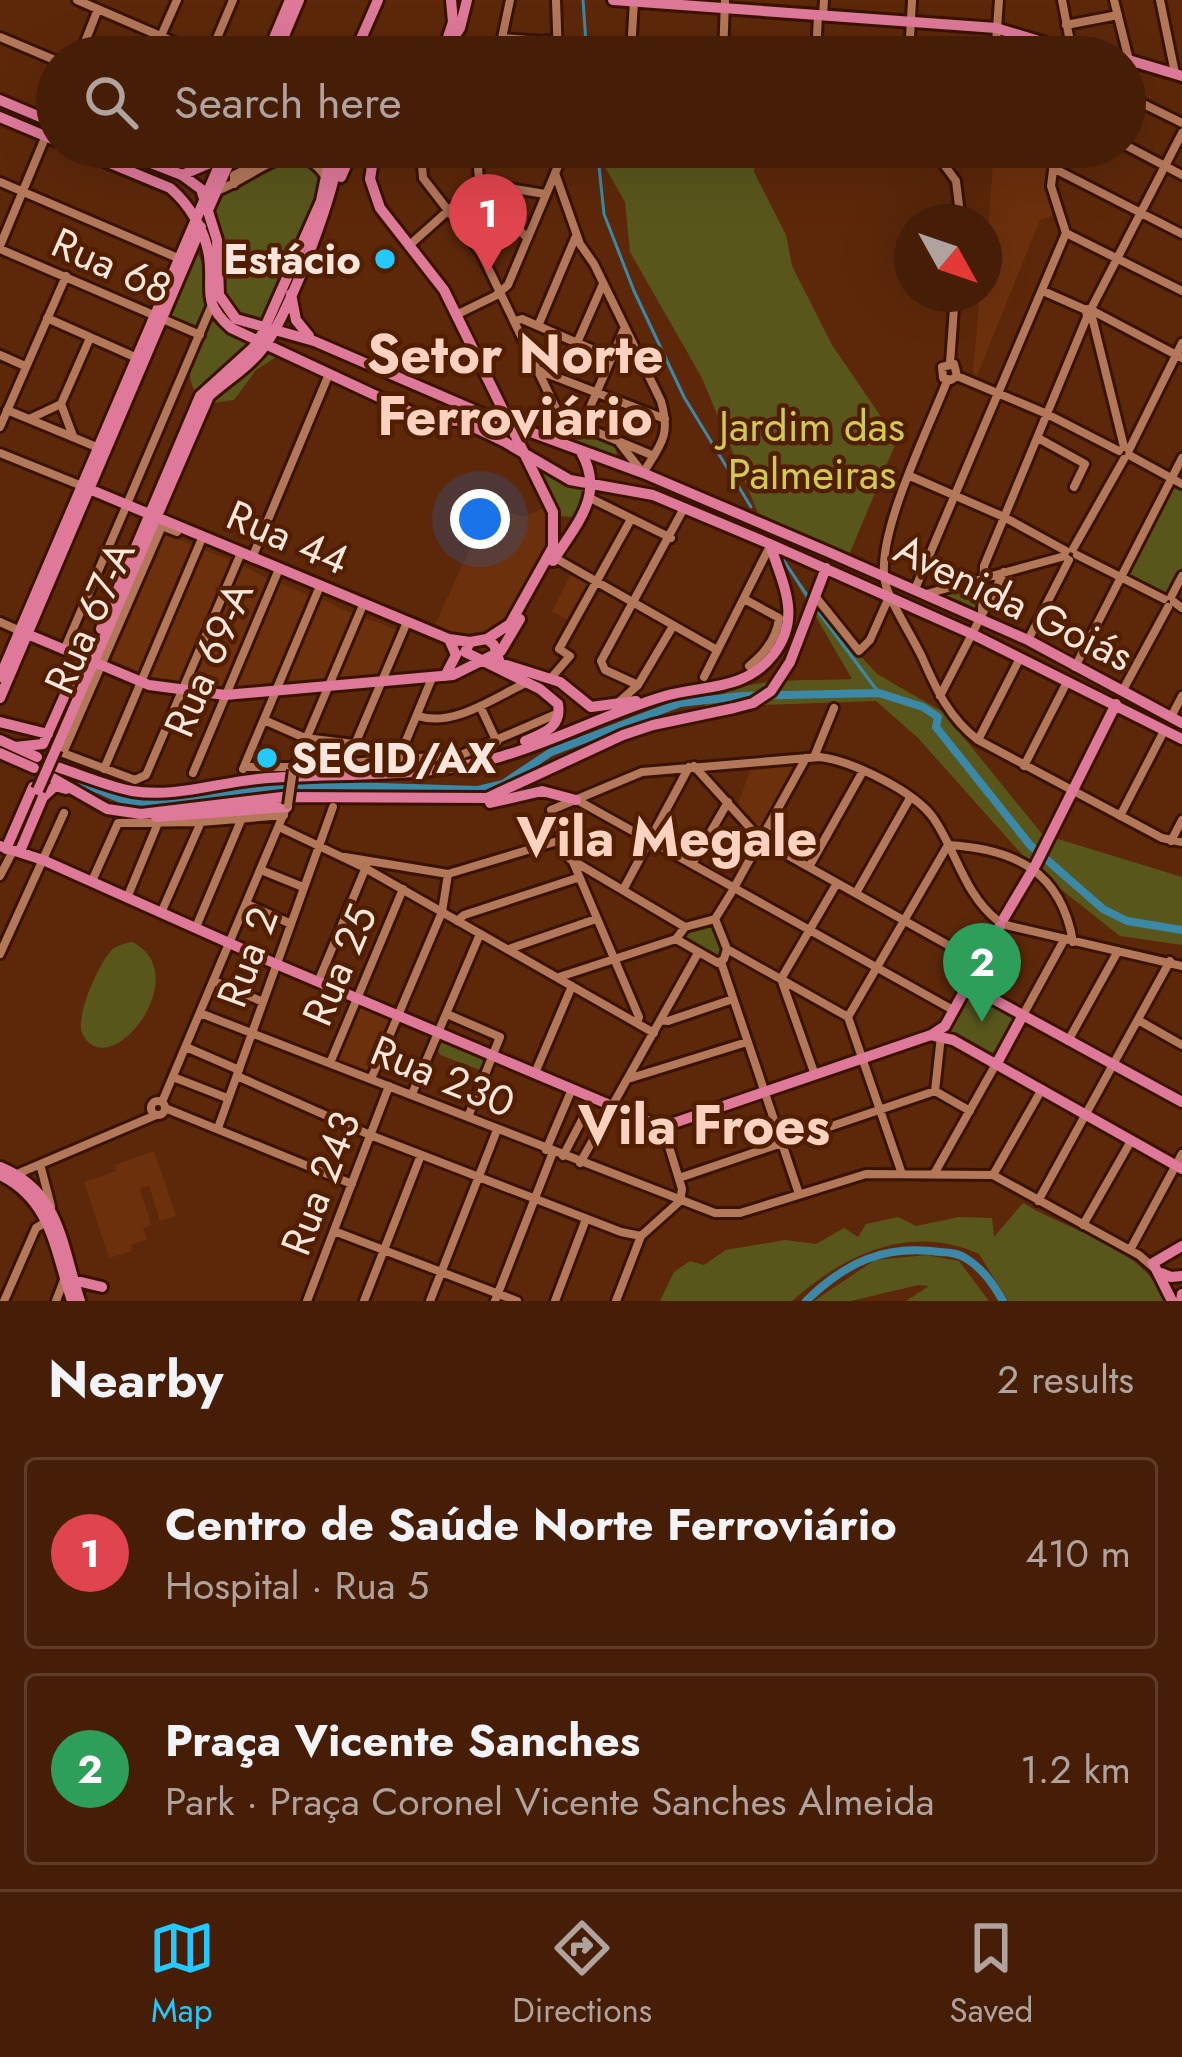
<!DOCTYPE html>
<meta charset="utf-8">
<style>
body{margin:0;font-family:Jost,sans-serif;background:#4d2712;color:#f1f3f6}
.compass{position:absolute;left:894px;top:204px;width:108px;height:108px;border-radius:50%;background:#461e08;box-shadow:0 12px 48px #0002;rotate:130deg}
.you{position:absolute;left:480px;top:519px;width:42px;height:42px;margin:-30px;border:9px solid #fff;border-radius:50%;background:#1a73e8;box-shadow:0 0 0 18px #1a73e833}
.badge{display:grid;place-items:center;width:78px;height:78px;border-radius:50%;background:#23c9fe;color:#fff;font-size:39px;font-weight:700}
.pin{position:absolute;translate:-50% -99px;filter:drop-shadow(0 3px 6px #0008)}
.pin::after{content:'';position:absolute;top:63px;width:42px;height:36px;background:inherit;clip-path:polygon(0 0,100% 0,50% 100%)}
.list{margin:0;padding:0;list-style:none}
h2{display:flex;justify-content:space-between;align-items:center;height:156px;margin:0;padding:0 48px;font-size:51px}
h2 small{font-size:39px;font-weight:400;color:#b0a29c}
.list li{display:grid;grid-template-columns:78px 1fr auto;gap:36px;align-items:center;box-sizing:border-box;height:192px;margin:0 24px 24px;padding:0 24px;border:3px solid #5e3c29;border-radius:12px}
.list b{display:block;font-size:45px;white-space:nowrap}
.list p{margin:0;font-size:39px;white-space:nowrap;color:#b0a29c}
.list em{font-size:39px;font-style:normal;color:#b0a29c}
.icon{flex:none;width:66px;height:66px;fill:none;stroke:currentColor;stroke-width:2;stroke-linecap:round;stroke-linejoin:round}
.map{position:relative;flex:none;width:1182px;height:1301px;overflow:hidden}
.search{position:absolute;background:#461e08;box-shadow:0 12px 48px #0002;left:36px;right:36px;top:36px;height:132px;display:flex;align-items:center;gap:30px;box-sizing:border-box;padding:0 42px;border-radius:66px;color:#b0a29c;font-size:45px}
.sheet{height:588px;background:#461e08}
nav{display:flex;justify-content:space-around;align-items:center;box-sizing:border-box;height:168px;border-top:3px solid #5e3c29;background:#461e08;font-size:33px;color:#b0a29c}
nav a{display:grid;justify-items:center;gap:6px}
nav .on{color:#23c9fe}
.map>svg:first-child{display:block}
.built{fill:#6c300d}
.green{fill:#59561c}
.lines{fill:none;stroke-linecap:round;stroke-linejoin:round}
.stream{stroke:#3b89a7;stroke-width:3}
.river{stroke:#3b89a7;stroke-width:8}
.minor-casing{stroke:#3a1300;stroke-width:14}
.major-casing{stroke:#3a1300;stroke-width:16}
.minor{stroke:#b3775a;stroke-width:8}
.major{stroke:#de799a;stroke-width:10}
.minor-bridge-casing{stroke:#3a1300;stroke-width:14;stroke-linecap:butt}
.major-bridge-casing{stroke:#3a1300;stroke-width:16;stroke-linecap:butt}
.minor-bridge{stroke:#b3775a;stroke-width:8}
.major-bridge{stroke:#de799a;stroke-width:10}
.poi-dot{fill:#23c9fe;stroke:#511e00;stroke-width:4.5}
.labels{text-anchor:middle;stroke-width:9;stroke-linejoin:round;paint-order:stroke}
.poi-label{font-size:42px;font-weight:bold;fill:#fae6dc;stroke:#511e00;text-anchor:end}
.street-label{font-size:42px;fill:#fae6dc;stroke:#511e00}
.park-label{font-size:42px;fill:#cfca50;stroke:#511e00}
.district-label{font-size:54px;font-weight:bold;fill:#fad2bf;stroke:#511e00}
</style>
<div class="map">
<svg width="1182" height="1301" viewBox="0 0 1182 1301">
<rect width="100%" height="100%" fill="#5d280a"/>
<!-- built -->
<path class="built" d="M829,147H885L886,155L831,163Z
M994,147H1051L1048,186L1056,215L1040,220L977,376L973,372L980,294H984Z
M490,505L523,517L545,508L550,527L547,544L533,578L501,625L481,636L458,638L433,629Z
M165,533L192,545L136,676L107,661Z
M204,550L231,560L232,565L180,682L173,685L145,676L200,551Z
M243,566L270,580L228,685L224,691L187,689L238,568Z
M572,572L592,583L571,621L552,612Z
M280,582L311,597L269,686H231Z
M319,598L353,614L327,679L290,685L289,672Z
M366,618L396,630V635L378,675L341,681L337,675L361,620Z
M800,760L802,764L763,834L759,833L736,810L752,765Z
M359,1006L389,1018L392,1023L369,1076L337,1059Z
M154,1151L176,1216L160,1221L149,1186L140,1188L151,1225L143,1228L147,1239L131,1245L132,1251L109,1258L84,1182L116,1171L115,1165Z"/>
<!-- green -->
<path class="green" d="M605,147H755L754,172L786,235L792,266L832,345L897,440L849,555L758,513L702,378L630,252L625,202L606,169Z
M287,160L308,162L321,178L320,191L262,325L238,315L223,298L222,252L211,211L217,197Z
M197,253C211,273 207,306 198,328L194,329L168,315Z
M210,320L248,345L196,393C180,369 199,343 210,320Z
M267,350L279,355L256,370L234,400L212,403Z
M587,430L616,447L617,458L563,443L568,436Z
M532,465L571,486L589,489L574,517L558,516Z
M1172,482L1182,487V573L1172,593L1162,597L1123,576Z
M782,558L830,623L877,674L943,712L1042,834L1182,877V945L1120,936L1034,868L918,738L876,701L703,707C738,674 806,682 852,679Z
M981,580L979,614L936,594Z
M716,922L724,946L720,960L679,938L686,929Z
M132,942C198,974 108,1088 82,1033C75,1017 100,959 114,948C119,945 126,943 132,942Z
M970,992L1016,1017L992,1054L955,1037L949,1029L955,1012Z
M441,1039L485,1057L480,1070L440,1055L436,1046Z
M1023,1203C1070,1232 1142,1245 1165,1301H1008L979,1254C910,1223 845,1254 792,1301H660L674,1272L690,1261L704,1265L726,1250L785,1240L816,1244L844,1228L858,1237L866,1224L898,1217L916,1226L959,1217L992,1218L994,1237Z
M927,1255L959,1261L989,1301H906L929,1286L918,1285L851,1301H814L875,1260Z"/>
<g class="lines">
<!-- stream -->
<path class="stream" d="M583,0L587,57
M597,147L604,214L634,291L684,397L751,507
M782,558L808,597
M817,610L879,693"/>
<!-- river -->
<path class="river" d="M57,772L128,802L144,803L313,785L478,790L503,784L551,752L680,703L742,696L879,693L923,707L938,717L936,727L1030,845L1103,909L1127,921L1182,930
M806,1301C846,1262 885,1244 940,1252C950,1253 959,1253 967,1259C984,1270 993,1284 1003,1301"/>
<!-- minor casing -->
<g class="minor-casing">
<path id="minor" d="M77,0L209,57
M556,0L558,57
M1062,0L1073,57
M1114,0L1129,60
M1160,0L1175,73
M823,15L824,0
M1066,25L1118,15
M161,36L177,0
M0,37L57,61
M502,38L558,42
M452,42L471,57
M631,52L692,57
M631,52L634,1
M79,57L98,9
M209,57L233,0
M492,57L502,38L510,0
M540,57L547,40
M723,57L725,0
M816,57L818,15
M909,57L912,0
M995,57L999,0
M1125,81L1135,62
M1125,95L1182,123
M1125,145L1182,175
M305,147L330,158
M431,147L422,165L423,178L481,253L565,427L572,433L582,426L624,329
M485,147C462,185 502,210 527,238
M548,147L562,149
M931,147L956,181L961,222
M1056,147L1051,186L1066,233
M1053,168L1182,234
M555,173L580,244L594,264L661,401C671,436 661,444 643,473L618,441
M0,182L180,259
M234,184V175L291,147
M217,191C257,176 296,130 327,179
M1066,233L1182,291
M413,242L479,183L545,194
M0,246L57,109
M0,249L200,335
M1043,291L1086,310
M1092,307L1086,310L1087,317L1094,314L1092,307L1182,133
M1095,312L1182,358
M460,313L495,296L508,285L561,159L562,147
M1092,317L1124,447
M47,318L137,358
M515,321L522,319L612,358
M538,326L576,236
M577,343L602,286
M0,355L25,366
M950,363L955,294
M538,370L665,419
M957,376L954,364L942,367L943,378L951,380L957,376L1047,414L1119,451
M947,381C929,428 875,535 885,582C889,601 912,636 922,657C936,689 949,718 978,740L1162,838L1182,842
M61,404L73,436
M7,410L99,448
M29,419L61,404L90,338
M582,426L654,456
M0,427L66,276
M1038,438L1085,464L1074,487
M1129,450L1182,343
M0,453L82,486
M1129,455L1182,484
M910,476L1004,517L1066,551
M590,498L671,538
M127,504L211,307
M1073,549L1124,459
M1077,555L1164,599
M252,558L329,374
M555,558L717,650
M915,589L1066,233
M926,594L1065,556
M815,596L859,651L870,640L889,597
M1171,597L1182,576
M746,600L779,618C777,638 764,654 749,666
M1174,602L1182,608
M982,611L984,566L1087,317
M0,622L20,631
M1028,640L1069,560
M64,650L125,509
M1075,667L1182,458
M704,677L770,546
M551,678L570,656L559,649L630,521
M638,685L605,670L601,661L684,508
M1123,690L1168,607
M940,696L1004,572
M620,701L638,685L673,626
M480,706L497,742
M418,716C454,728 496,696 528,682
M1171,717L1182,696
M264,720L305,738L354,744
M978,740L1020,658
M63,753L135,780L146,775L241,553
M63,753L162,526L177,532L180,527
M814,757L834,708
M398,760L432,678
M347,763L407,622
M306,766L461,755L554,715
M694,766L762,841L980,963
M1024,766L1067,682
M244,767H293
M104,769L203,536
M243,769L320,586
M293,770L363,605
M193,773L279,569
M577,800L731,886
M1120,816L1164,731
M279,827L365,868L654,1033
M1171,841L1182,820
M345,857L448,874L561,840
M570,859L685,927
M692,864L728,802
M809,867L863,771
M261,870L303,887
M0,876L13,851
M92,881L118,823L201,822L284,815
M735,886L806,758
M736,889L953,1010
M623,890L689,767
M856,893L910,798
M127,898L158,823
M247,904L291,924
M161,913L201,822
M715,919L727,949L724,959L718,963L676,939L685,927Z
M715,919L733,890
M457,921L464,915L577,878
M1006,925L1182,966
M196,927L242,818
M509,949L596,919
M727,949L848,1017
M0,954L64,813
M721,962L799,1194
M951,965L959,951
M559,977L676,939
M214,981L263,1002
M318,982L366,867
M200,1013L715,1213H740L866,1174L993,1175L1139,1255L1154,1268
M447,1014L500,1037L468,1117
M1023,1015L1064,940
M848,1017L948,845C1015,849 1061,871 1073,942
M848,1017L902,1174
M661,1020L668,1021L733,999
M1138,1020L1182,1045
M637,1023L639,1017L551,810L642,772L820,757C852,761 916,792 934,819C957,853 964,894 998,921
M1068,1041L1118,951
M186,1047L239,1070
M330,1063L403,889
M535,1073L572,986
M815,1075L781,979L837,883
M237,1076L370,1135L621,1232L641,1236
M173,1077L227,1098
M631,1078L747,1042
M371,1079L442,912L448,874
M935,1091L941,1036
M412,1094L480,934
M151 1108a7 7 0 1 1 14 0a7 7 0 1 1-14 0Z
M162,1102L287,806
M165,1108L352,1184
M663,1127L682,1189L680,1201
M218,1128L333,807
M546,1150L572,1089
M563,1156L585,1114
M580,1163L698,953
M40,1164L51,1206
M17,1174L156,1115
M934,1174L996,1064
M993,1175L1042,1089
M679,1178L935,1091L970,1111
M1038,1201L1170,961
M1083,1225L1131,1141
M334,1231L517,1301
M1130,1250L1182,1154
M4,1301L36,1228L46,1222
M56,1301L64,1280
M307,1301L389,1086
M364,1301L421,1155
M430,1301L497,1130
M495,1301L553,1152
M555,1301L586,1219
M616,1301L641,1236L680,1201"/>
</g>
<!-- major casing -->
<g class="major-casing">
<path id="major" d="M613,0L996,28L1072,51L1118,57
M447,40L453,22L451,0
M266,57L290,0
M275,57L299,0
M353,57L378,0
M441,57L460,28L467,0
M1125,59L1182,76
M0,100L57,124
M0,117L57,141
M71,147L170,188C189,204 205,230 209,256C214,290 200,301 231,328L428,420L461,421L503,441L570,480L653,495L770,544L972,634L1182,739
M110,147L182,175L201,189L217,240L219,295L236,319L314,341L495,419L643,473L826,551L1028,640L1182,723
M182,175L222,158
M341,177L354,147
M208,210L236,147
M291,294L296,320L309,336
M82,486L449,639L470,642L487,639L510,624L553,547V512L444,290L380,208L370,179L375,147
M553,561C576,524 606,495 581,452
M101,629L200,396L253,348L262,334L321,201L332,147
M20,631L149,685L225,695L453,675L501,651L520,619
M487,639L494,645L500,663L560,682L591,707L636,701
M470,642L465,652L540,689L558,704C562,728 543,733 525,741
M445,676L456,655L449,639
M0,677L227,147
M0,698L201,227
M0,722L48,734
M0,740L37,757
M15,747L43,744L81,659
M56,749L209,396C227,380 250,366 264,347C289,314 338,187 339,147
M0,753L34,768
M54,766C79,774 106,786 132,791C175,798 216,783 258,779C339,772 425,780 503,756C558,740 610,712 665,696C704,685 745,691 773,655C803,616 782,584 770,544
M51,777L107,809L141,814L282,797L487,798L623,735L653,725L734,708L753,703L771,691L790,662L826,568
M490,803L542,791L576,800
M156,817L287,807
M0,846L43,860L276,964L662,1127L931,1035L953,1040L1182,1169
M6,849L33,787
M20,851L43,797L55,786L66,789
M1004,918L1036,864L1116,704
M970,978L975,989L1182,1102
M933,1034L945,1026L1000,926
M997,1063L1023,1015
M0,1167C61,1192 61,1244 80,1301
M0,1175C52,1200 55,1251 72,1301
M1161,1273L1171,1277L1182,1276
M73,1280L102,1287
M1172,1301L1153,1263L1182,1246
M1181,1301L1182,1294"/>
</g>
<!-- minor -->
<use href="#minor" class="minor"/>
<!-- major -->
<use href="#major" class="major"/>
<!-- minor-bridge casing -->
<g class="minor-bridge-casing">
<path id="minor-bridge" d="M288,805L293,770"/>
</g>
<!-- major-bridge casing -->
<g class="major-bridge-casing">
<path id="major-bridge" d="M38,790L56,749"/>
</g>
<!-- minor-bridge -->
<use href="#minor-bridge" class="minor-bridge"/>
<!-- major-bridge -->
<use href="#major-bridge" class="major-bridge"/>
</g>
<!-- markers -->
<g class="poi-dot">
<circle cx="385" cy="259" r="12"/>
<circle cx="267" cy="758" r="12"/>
</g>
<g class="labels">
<!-- poi labels -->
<g class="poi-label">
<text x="361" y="274">Estácio</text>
<text x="291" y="773" text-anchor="start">SECID/AX</text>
</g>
<!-- street labels -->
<g class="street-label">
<text transform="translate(112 265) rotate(24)" y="15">Rua 68</text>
<text transform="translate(288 537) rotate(23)" y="15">Rua 44</text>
<text transform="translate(1014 602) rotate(26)" y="15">Avenida Goiás</text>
<text transform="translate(89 617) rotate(-66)" y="15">Rua 67-A</text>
<text transform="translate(208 659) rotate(-67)" y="15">Rua 69-A</text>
<text transform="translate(247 957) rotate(-70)" y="15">Rua 2</text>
<text transform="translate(339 965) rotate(-67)" y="15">Rua 25</text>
<text transform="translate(443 1076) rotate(22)" y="15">Rua 230</text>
<text transform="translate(320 1183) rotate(-69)" y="15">Rua 243</text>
</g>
<!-- park labels -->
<g class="park-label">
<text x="812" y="441">Jardim das<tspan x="812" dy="48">Palmeiras</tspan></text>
</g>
<!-- district labels -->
<g class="district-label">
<text x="515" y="373">Setor Norte<tspan x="515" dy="62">Ferroviário</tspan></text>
<text x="667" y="856">Vila Megale</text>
<text x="704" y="1144">Vila Froes</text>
</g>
</g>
</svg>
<svg class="compass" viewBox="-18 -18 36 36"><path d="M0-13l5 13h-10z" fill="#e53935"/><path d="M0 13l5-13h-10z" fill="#b0a29c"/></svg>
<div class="you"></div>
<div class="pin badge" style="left:488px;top:273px;background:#e0444e">1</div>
<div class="pin badge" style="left:982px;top:1022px;background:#2e9e5b">2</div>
<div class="search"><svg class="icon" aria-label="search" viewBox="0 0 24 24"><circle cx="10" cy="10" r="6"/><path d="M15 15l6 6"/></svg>Search here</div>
</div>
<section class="sheet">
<h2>Nearby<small>2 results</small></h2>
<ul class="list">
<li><span class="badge" style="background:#e0444e">1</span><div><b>Centro de Saúde Norte Ferroviário</b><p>Hospital · Rua 5</p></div><em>410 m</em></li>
<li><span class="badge" style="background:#2e9e5b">2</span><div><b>Praça Vicente Sanches</b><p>Park · Praça Coronel Vicente Sanches Almeida</p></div><em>1.2 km</em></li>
</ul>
</section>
<nav>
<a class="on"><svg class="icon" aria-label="map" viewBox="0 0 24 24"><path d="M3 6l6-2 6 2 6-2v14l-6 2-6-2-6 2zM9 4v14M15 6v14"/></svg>Map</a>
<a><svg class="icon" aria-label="directions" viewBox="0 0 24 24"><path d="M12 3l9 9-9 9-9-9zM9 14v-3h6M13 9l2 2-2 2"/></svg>Directions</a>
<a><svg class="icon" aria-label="saved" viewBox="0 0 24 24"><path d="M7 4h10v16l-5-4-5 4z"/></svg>Saved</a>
</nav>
